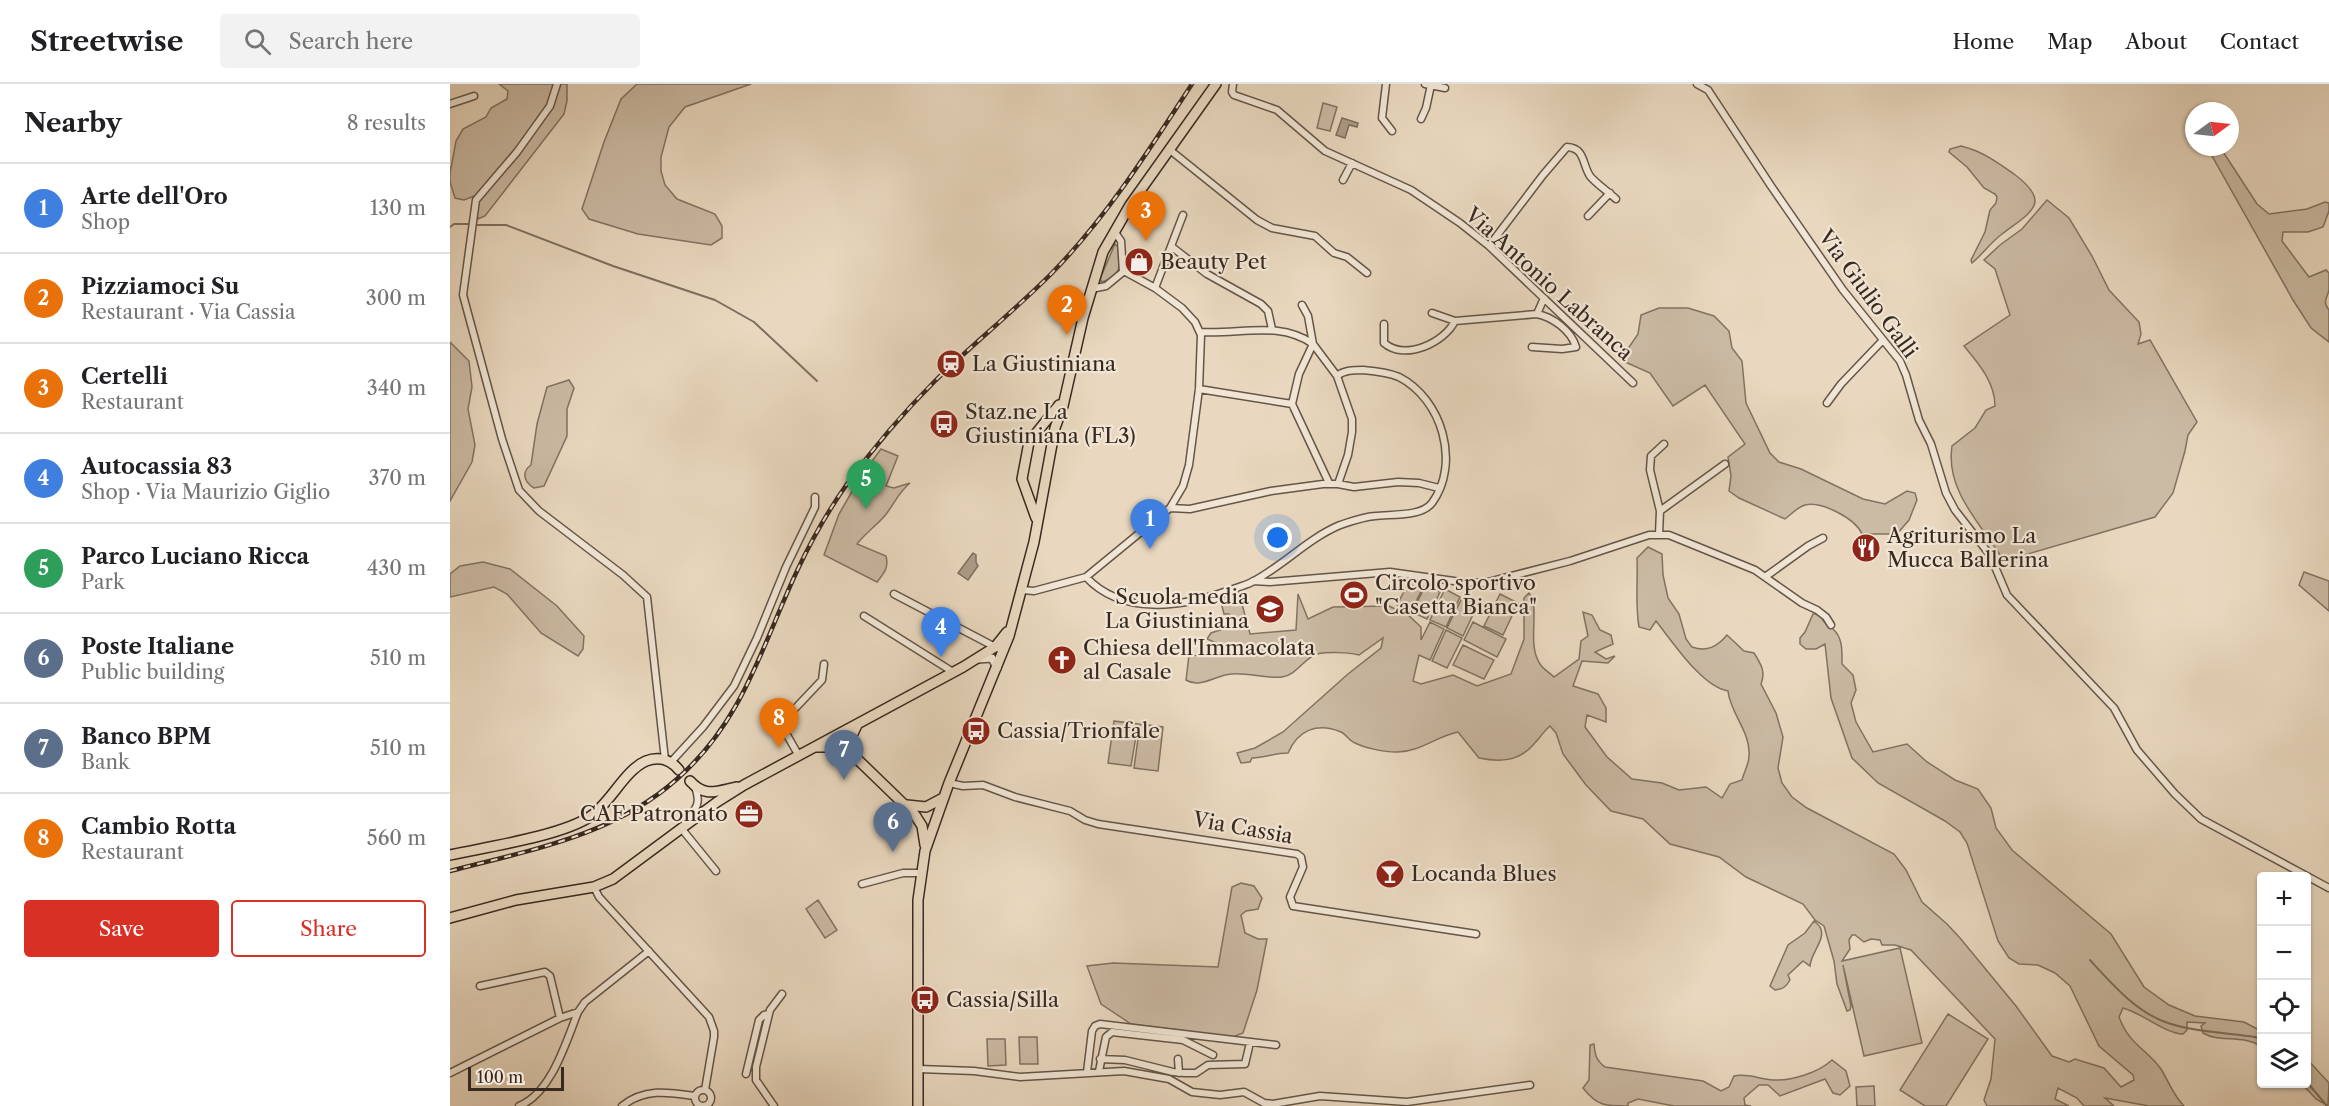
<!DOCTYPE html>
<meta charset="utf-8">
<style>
body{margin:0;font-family:"Libre Caslon Text",serif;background:#f2f2f2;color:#202124}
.controls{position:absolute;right:18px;bottom:18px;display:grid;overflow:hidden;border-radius:6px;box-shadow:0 2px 4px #0004}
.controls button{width:54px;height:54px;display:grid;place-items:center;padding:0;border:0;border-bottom:2px solid #e0e0e0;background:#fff;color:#202124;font:30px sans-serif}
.compass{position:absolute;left:1735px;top:18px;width:54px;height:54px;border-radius:50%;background:#fff;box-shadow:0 2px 4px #0004;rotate:75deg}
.scale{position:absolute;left:18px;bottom:15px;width:96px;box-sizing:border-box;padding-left:6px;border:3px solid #382920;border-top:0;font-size:16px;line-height:21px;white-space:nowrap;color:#382920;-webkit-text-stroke:4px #f1e6d5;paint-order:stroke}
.you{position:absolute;left:828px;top:454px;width:21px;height:21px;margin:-15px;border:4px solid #fff;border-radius:50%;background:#1a73e8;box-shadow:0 0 0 9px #1a73e833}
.badge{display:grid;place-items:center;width:39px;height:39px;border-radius:50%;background:#d93025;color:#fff;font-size:20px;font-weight:700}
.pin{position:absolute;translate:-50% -50px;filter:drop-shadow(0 2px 3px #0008)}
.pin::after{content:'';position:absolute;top:32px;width:21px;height:18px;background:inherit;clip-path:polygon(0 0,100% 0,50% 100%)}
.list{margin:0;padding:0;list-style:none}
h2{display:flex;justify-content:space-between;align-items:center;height:78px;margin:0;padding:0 24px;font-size:26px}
h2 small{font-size:20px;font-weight:400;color:#757577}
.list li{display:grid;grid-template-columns:39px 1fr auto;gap:18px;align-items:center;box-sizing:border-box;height:90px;padding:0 24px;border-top:2px solid #e0e0e0}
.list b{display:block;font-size:22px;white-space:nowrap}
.list p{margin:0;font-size:20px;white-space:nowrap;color:#757577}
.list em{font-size:20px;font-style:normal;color:#757577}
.actions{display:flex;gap:12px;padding:18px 24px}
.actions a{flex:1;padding:14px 0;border:2px solid #d93025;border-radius:6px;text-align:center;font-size:21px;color:#d93025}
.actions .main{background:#d93025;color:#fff}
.icon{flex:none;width:33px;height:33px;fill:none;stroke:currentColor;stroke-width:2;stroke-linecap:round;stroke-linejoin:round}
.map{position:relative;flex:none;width:1879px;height:1022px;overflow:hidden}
header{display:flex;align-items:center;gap:36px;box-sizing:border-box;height:84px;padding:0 30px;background:#fff;border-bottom:2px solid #e0e0e0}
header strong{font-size:28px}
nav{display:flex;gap:33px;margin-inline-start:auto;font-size:21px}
.search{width:420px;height:54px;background:#f2f2f2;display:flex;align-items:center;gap:15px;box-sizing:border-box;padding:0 21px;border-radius:6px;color:#757577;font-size:22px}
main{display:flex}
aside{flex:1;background:#fff}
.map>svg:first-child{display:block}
.green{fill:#cbbaa4;stroke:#827262;stroke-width:1.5}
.water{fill:#ad9c89;stroke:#7e6e5f;stroke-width:1.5}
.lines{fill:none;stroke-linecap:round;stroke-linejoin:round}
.stream{stroke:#7e6e5f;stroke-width:2}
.minor-casing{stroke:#645548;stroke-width:9}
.tertiary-casing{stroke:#645548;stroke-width:10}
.primary-casing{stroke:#382920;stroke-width:12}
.minor{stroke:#f1e6d5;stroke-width:6}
.tertiary{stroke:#f1e6d5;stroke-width:7}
.primary{stroke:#e9d8bf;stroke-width:9}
.rail-casing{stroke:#382920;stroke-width:4.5}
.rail{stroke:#f1e6d5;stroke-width:2;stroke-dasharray:7;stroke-linecap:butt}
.labels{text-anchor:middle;stroke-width:4.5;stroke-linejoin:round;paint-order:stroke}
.poi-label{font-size:21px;fill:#382920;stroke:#f1e6d5;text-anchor:start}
.street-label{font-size:21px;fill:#382920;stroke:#f1e6d5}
</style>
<header>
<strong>Streetwise</strong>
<div class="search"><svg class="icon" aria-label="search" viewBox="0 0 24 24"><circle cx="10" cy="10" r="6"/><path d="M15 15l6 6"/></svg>Search here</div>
<nav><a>Home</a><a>Map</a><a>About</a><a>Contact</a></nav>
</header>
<main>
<aside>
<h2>Nearby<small>8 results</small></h2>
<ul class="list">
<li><span class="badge" style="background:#3f7fe0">1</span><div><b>Arte dell'Oro</b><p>Shop</p></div><em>130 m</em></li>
<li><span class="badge" style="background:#e8710a">2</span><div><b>Pizziamoci Su</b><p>Restaurant · Via Cassia</p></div><em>300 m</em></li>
<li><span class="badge" style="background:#e8710a">3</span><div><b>Certelli</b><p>Restaurant</p></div><em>340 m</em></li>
<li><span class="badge" style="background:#3f7fe0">4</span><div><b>Autocassia 83</b><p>Shop · Via Maurizio Giglio</p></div><em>370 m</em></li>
<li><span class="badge" style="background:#2e9e5b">5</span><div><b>Parco Luciano Ricca</b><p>Park</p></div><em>430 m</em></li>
<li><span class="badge" style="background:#5c6f8a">6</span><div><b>Poste Italiane</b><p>Public building</p></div><em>510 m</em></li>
<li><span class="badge" style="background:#5c6f8a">7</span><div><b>Banco BPM</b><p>Bank</p></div><em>510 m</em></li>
<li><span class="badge" style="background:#e8710a">8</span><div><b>Cambio Rotta</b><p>Restaurant</p></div><em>560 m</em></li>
</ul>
<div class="actions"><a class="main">Save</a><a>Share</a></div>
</aside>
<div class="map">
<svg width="1879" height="1022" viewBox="0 0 1879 1022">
<rect width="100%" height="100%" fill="#e9d8bf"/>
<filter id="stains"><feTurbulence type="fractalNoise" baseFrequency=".00333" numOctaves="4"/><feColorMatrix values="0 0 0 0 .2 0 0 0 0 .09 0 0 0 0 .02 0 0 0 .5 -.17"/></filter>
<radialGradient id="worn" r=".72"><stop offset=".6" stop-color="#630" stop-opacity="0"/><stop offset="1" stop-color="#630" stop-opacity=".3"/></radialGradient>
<!-- green -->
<path class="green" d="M49,0H117V17L114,30L35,132L28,135L26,125L28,114L24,112L14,116L5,114L0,98V89L6,57L13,45L36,33L41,24L57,15L58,7Z
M187,0H301L235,23L219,43L211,73V87L215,101L227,115L265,130L272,142V154L261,161L188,150L139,135L132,125L154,58L171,15Z
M873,19L887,23L880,47L867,44Z
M1511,62C1532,67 1547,78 1564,90C1603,119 1581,128 1552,150C1541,158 1533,170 1522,179L1521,176L1535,148L1540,126L1546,119L1547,113L1545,110L1534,104L1517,83L1499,68L1500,65Z
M1757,63H1770L1807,120L1819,130L1857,125L1875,118L1879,119V127L1873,143L1858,148H1833L1832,157L1859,193L1876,186L1879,189C1879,194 1879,201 1879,206C1877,215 1872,217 1879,226V258L1861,244L1843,216Z
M1597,116L1619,134L1642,172L1659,206L1689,238L1691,250L1688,260L1700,256L1747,338L1738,351L1735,367L1723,409L1705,433L1554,477C1532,441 1495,407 1502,362L1525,344L1536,326L1545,322C1545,298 1528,279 1514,262L1560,231L1545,185L1534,176L1550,161L1572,145Z
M665,160L668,163C670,181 673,191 652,198L650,195Z
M1209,224H1238L1264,232L1279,247L1282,264L1292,277L1296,319L1320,369L1329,378L1351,385L1413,415L1435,420L1457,407L1465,409L1467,416L1459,436L1447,450H1412C1405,434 1371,417 1355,421C1348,423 1340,431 1335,435L1289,414L1279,407L1281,392L1278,373L1295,360L1255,301L1223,322L1200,289L1173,277L1175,269L1188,250L1191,231Z
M0,258L19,277L22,303L18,325L25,361L22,378L0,417Z
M119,296L124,304L117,325V352L94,402L84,404C74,398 71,388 81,381L87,340L97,303Z
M431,365L448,372L436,402L444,404L460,399C448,409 446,417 437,429C429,440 416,448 407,460L436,472C439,484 434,489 427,498L374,471L389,430L411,392Z
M1198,463L1212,470L1213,491L1218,514L1229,530L1236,555L1242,563C1257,568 1267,563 1277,551L1294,567L1304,569C1311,580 1316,588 1311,600L1326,629L1333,653L1328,684L1332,699L1342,713L1357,724L1444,770L1456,786L1472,818L1497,840L1510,854L1566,922L1602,972L1619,978L1625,975L1654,984L1671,1003L1684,996L1683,991L1649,962L1620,902L1605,889L1588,881L1569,880L1559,874L1548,857L1517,759L1510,748L1495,737L1428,699L1402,674L1381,614L1375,560L1366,565H1356L1350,560V554L1355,548L1363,530H1370C1373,539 1376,539 1383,545C1393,554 1392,567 1392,580L1403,591L1406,606L1401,619L1406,638L1423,668L1457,660L1477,678L1505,696L1528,705L1541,724L1546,744L1562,766L1661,850L1694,903L1719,921L1745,932L1794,938L1811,947V962C1792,950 1769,959 1753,949L1751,942L1755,939L1737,938V946L1733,950C1716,950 1692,929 1673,924L1669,933C1680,962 1696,964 1711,985C1719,998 1723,1011 1734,1022H1699L1655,1014L1664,1022H1634L1627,1014L1608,1004L1605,1015L1619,1022H1537L1534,1016L1541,995L1545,955L1461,866L1445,861H1432L1430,856L1421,855L1414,858L1405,851H1402L1399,856L1400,865L1392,877L1450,864L1472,959L1414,972L1393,881L1401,922L1400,926L1397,927L1387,900L1384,877L1374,842L1365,836L1353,820L1296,793L1269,773L1220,760L1193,735L1161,727L1136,701L1113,670L1106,649L1100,642C1093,648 1089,655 1083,661C1068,678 1049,678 1029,674L1008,648C987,652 968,669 946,668C934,668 915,664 905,659C899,657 896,650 891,648C867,638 848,646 838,669C824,669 815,674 802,674L800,678L791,679L787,669L805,664L833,648L898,590L931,564L933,554L909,571C899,568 877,568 867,570C854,574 847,591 832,593C816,595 797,588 781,590C766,591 750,605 736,596L739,571L757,572L760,563L766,559L757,555L761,549L782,542L779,530H774L770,514L789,509L800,550L846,546L848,510L858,535L883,523L939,522L958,531L971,543V556L980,538L994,545L980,576L969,571L963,597L971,600L1003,591L1027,602L1061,590L1074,555V514L1079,509C1091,526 1076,559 1090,580C1093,585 1100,589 1104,593L1129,575L1131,557L1138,552L1133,528L1142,531L1150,546L1161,551L1163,560L1145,568L1156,575L1165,572L1158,579L1132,577L1123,602L1148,610L1156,624V638L1137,631L1135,643L1157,673L1182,695L1212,699L1229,706L1256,703L1272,714L1280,700L1292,696C1294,688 1299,680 1299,672C1301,648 1280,629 1278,607C1252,603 1222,557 1206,537L1200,546L1189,543C1185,520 1188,498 1187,474Z
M33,478L60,485L107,522L134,552L133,565L128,572L91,549L57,510L44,503L0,513V490L10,482Z
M1854,488L1879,497V527L1849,501Z
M960,496L973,503L961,528L947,521Z
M976,501L990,508L977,535L962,528Z
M995,505L1010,513L996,543L980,536Z
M1050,510L1068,519L1053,551L1034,542Z
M1012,514L1027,522L1013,552L997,544Z
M1023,538L1056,555L1047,573L1014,556Z
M996,546L1012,554L997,584L982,577Z
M1013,561L1044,576L1034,595L1003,581Z
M664,637L688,640L681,682L658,679Z
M690,640L713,643L708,687L684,684Z
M791,799L804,802L812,814L808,825L796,827L791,831L795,849L808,855H817L807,906L793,949L783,953L681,940L651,920L637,882L663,879L768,883L782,803Z
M368,816L387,846L375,854L356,825Z
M1364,837C1383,850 1361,866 1360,882L1353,877L1338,891L1340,896C1336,903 1333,905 1325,906L1320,902L1338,861L1355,849Z
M1498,930L1538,955L1496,1022H1475L1450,1006Z
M569,953H587L588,980H570Z
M537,955H555L556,981L538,982Z
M1144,960C1145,971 1146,976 1155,983L1253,997L1271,1007L1279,1003L1284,992C1297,989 1310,995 1323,996C1341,997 1368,989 1382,976L1396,987L1400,1002L1390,1011L1383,1009L1375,995L1330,1012L1318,1001H1309L1294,1014L1295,1021L1301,1022H1224L1188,1015L1178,1019V1022C1155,1022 1147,1022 1133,1004L1139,996L1140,961Z
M1857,975L1879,999L1878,1022L1866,1015L1852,1000H1856Z
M1424,1002L1425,1022H1407L1406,1003Z"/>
<!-- water -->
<path class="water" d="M892,34L908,39L907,43L899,41L895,54L886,51Z
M523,469L526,471V478L528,482L518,496L508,489Z"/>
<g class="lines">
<!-- stream -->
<path class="stream" d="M25,141H56L163,182L265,216L304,238L367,297
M0,143L4,140H18
M1640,876C1662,900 1687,929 1718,939C1745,948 1777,949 1805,953L1812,956
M1856,997L1877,1022"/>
<!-- minor casing -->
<g class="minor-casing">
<path id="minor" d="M107,0L100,22L67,68L26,116L13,211L52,355L69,406L89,427L173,491L197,513L215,676
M783,0L782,8L784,11L827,26L875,67L961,106L1010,139L1039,162L1183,299
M936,0L932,34L942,47
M975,0L995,4
M1247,0L1258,6L1321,102L1393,206L1450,277L1456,291L1469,336L1481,360L1496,409L1505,426L1540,471L1557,511L1664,624L1687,666L1725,710L1751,735L1879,804
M0,20L24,12
M971,35L976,24L981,1
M720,66L807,136L822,144L865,152L884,169L897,173L917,189
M893,96L902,79
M1138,132L1160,109
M1039,162L1093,91L1117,63C1135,64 1132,80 1140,92C1144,98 1160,109 1166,115
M722,163L757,190L811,220L818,227L822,245
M705,204L733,131
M641,205L656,202L673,188L671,157L664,147
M852,221L858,232L863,260L887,292L902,335V348L898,371L888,400
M982,229L1005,237
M934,240V259C955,277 994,259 1005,237L1087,230L1094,214
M750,248C789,251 829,236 863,260
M863,260L849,290L842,320L879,399
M1082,263L1112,265L1126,263C1121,246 1102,233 1087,230
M749,305L842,320
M1377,319L1391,300L1433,256
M720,424L740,425L821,407L873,400H888L904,403L948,398L969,399L989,404
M1210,427L1275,380
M1209,450L1210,427L1200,386L1201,372L1214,360
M636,493C672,532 732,523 777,507C785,504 794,502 802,498C833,482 857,455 890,441C902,437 913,433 925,432C941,430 971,433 982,419C1011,379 992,315 949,293C937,288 925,287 913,286C904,286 894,286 887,292
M1315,493L1358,462L1373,454
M803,497L820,498L940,488L1011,498L1034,499L1120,477L1199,451H1219L1305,486L1352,519L1367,526L1376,533L1381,541
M572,506L584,507L636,493L720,424L733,402L739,381L749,305L751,251L745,238L732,224L705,204L674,187
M444,510L547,564
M414,532L503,588
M349,672L337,651L334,639L337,633L372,596L374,580
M221,678L253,643L284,602L307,554L336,483L365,423V413
M499,699L513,702L533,701L565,713L620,727L635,736L648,740L847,770L851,773L853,783L840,813L843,822L1026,850
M237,736C247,724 251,718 245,703
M231,744L266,787
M412,800L453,789H471
M144,803L149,813L259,933L264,947V953L255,1006
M30,902L95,888L100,892L110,934
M650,975L675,976L723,988L735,989H746L758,981L795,980L799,963
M728,975L729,989
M469,985L524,987L570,993L674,987L719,995L742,1008L770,1011L794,1008L814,1019L823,1020L870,1012L957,1018L1080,1001
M649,987L656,953L662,948L733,956L763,971
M637,988L642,947L645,942L650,940L826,961
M0,989L110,934L128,928
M296,990L309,936L314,931L319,930
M245 1014a8 8 0 1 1 16 0a8 8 0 1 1-16 0Z
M69,1022C101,1010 116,958 128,928L135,918L199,867
M172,1022C195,1004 218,1008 245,1012
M324,1022L306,996V983L320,926L332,910"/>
</g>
<!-- tertiary casing -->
<g class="tertiary-casing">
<path id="tertiary" d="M528,575L542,574L547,584"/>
</g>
<!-- primary casing -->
<g class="primary-casing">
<path id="primary" d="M586,434L572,395L579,358L609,321
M367,663H387L403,671L465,731L472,742L475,761
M403,671L399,658L407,641
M240,697C255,714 267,707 287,703
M457,721L476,723L493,714
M0,771C36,763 112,752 141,732C161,718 175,686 196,677C209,672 221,676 229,686
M0,834L66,816L144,803L163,795L267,718L294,701L513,583L545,563L557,548
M468,1022V816L475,767L499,699L559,552L584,458L605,344L613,322L633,234L653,168L680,121L766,0"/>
</g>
<!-- minor -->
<use href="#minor" class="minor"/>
<!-- tertiary -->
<use href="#tertiary" class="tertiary"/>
<!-- primary -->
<use href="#primary" class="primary"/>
<!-- rail casing -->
<g class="rail-casing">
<path id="rail" d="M0,787C80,766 163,752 227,695C293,637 311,564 347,487C361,457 378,427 397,400C424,363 453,329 485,297C523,260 564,227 601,190C657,133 699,66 742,0"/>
</g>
<!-- rail -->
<use href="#rail" class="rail"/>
</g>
<!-- icons -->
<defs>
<g id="shop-disc" transform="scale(1.5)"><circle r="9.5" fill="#8f2418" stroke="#f1e6d5"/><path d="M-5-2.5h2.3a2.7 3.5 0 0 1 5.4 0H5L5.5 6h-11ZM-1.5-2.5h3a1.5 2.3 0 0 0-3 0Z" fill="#fff"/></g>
<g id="station-disc" transform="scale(1.5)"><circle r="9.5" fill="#8f2418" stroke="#f1e6d5"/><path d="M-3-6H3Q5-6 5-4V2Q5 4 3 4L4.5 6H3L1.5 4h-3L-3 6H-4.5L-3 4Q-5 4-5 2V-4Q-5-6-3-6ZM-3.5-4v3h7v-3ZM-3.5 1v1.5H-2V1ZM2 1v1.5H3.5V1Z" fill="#fff"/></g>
<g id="bus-disc" transform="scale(1.5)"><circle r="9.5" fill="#8f2418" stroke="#f1e6d5"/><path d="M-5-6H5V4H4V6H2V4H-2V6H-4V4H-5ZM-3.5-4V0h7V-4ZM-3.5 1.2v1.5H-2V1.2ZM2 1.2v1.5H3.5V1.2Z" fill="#fff"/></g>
<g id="restaurant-disc" transform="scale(1.5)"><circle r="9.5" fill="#8f2418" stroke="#f1e6d5"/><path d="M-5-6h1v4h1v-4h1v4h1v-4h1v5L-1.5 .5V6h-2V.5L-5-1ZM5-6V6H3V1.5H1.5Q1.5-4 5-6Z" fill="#fff"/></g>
<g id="stadium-disc" transform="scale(1.5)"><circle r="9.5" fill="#8f2418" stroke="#f1e6d5"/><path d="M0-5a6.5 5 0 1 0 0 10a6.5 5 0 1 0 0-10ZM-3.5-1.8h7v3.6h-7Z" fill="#fff"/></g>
<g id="school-disc" transform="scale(1.5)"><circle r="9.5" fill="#8f2418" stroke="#f1e6d5"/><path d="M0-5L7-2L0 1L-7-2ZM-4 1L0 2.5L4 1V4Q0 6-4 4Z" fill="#fff"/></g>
<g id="church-disc" transform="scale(1.5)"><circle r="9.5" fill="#8f2418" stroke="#f1e6d5"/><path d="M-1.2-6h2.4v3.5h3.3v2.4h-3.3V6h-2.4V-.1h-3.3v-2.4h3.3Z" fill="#fff"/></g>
<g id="office-disc" transform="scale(1.5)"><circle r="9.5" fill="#8f2418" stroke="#f1e6d5"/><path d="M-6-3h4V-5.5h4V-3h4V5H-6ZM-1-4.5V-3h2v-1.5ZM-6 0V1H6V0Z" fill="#fff"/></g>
<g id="bar-disc" transform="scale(1.5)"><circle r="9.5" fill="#8f2418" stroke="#f1e6d5"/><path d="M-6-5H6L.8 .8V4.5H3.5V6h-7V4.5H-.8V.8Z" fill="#fff"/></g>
</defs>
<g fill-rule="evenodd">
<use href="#shop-disc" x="689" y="178"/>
<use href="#station-disc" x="501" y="280"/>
<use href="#bus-disc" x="494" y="340"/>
<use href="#restaurant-disc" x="1416" y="464"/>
<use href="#stadium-disc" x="904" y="511"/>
<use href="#school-disc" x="820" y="525"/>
<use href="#church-disc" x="612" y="576"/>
<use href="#bus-disc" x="526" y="647"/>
<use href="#office-disc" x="299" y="730"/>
<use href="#bar-disc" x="940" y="790"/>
<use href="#bus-disc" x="475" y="916"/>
</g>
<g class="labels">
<!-- poi labels -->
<g class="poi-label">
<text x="710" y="185">Beauty Pet</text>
<text x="522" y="287">La Giustiniana</text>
<text x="515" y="335">Staz.ne La<tspan x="515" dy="24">Giustiniana (FL3)</tspan></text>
<text x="1437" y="459">Agriturismo La<tspan x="1437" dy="24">Mucca Ballerina</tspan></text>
<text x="925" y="506">Circolo sportivo<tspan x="925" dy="24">"Casetta Bianca"</tspan></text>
<text x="799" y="520" text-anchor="end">Scuola media<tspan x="799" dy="24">La Giustiniana</tspan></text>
<text x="633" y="571">Chiesa dell'Immacolata<tspan x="633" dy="24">al Casale</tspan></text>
<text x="547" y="654">Cassia/Trionfale</text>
<text x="278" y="737" text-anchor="end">CAF Patronato</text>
<text x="961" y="797">Locanda Blues</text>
<text x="496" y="923">Cassia/Silla</text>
</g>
<!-- street labels -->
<g class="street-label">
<text transform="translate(1099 200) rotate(42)" y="7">Via Antonio Labranca</text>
<text transform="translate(1418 210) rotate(54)" y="7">Via Giulio Galli</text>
<text transform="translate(793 744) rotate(10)" y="7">Via Cassia</text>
</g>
</g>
<rect width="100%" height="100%" filter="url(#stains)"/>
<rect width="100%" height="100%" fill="url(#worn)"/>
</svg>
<div class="controls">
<button>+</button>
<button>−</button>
<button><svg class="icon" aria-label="locate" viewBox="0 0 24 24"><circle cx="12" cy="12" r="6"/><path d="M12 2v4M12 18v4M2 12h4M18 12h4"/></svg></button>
<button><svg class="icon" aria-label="layers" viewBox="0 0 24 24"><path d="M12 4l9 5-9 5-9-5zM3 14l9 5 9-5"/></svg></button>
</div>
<svg class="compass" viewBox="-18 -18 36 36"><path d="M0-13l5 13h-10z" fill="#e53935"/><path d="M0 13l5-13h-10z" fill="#757577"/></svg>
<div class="scale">100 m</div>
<div class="you"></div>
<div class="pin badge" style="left:700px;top:465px;background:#3f7fe0">1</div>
<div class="pin badge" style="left:617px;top:251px;background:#e8710a">2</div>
<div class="pin badge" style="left:696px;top:157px;background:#e8710a">3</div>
<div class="pin badge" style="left:491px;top:573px;background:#3f7fe0">4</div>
<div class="pin badge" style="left:416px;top:425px;background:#2e9e5b">5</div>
<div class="pin badge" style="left:443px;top:768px;background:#5c6f8a">6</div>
<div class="pin badge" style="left:394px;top:696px;background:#5c6f8a">7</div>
<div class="pin badge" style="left:329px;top:664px;background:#e8710a">8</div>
</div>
</main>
